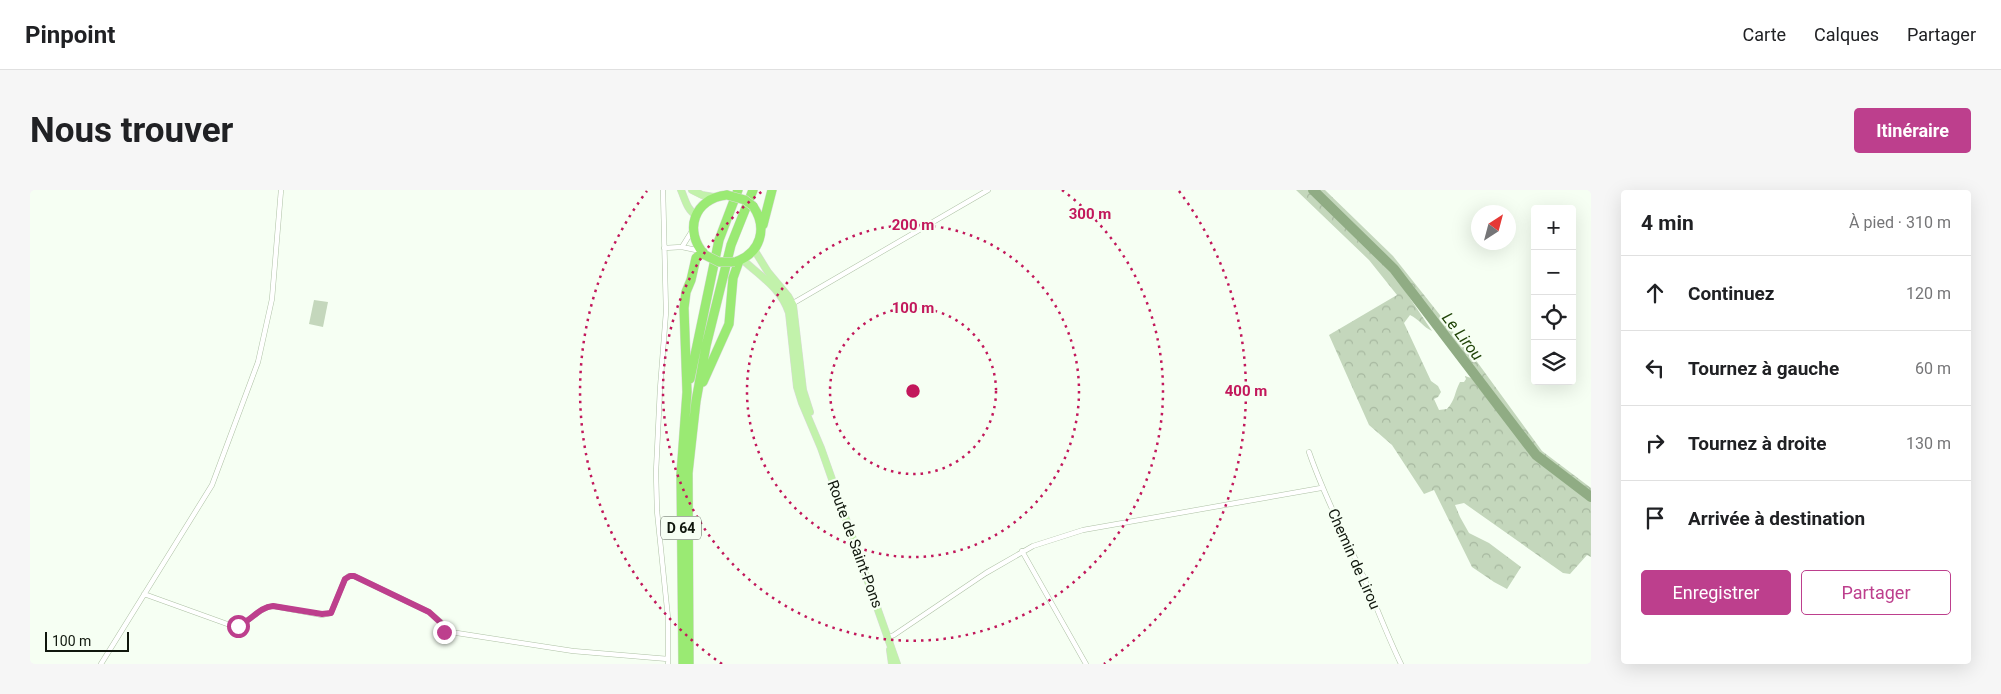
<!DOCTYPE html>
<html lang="fr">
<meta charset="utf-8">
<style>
body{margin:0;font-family:Roboto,sans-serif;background:#f6f6f6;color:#202124}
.controls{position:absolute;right:15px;top:15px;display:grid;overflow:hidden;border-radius:5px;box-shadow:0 5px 20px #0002}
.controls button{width:45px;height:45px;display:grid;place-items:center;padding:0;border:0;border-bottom:1px solid #e0e0e0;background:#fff;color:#202124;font:25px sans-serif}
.compass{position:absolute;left:1441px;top:15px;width:45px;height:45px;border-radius:50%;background:#fff;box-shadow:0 5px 20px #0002;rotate:36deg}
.scale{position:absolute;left:15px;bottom:12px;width:84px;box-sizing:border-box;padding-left:5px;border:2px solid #10170d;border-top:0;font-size:14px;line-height:18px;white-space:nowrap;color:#10170d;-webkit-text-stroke:4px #f6fff3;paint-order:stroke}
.stop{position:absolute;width:15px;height:15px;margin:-11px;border:4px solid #bd3f8d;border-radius:50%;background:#fff}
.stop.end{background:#bd3f8d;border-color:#fff;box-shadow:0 1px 5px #0008}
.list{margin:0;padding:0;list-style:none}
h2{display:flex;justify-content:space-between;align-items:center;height:65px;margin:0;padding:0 20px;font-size:21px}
h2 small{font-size:16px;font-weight:400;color:#757577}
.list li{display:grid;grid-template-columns:32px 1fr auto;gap:15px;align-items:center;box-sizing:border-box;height:75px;padding:0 20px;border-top:1px solid #e0e0e0}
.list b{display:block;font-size:19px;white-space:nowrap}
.list em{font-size:16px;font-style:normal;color:#757577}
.actions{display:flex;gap:10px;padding:15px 20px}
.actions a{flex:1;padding:11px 0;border:1px solid #bd3f8d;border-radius:5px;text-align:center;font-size:18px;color:#bd3f8d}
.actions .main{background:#bd3f8d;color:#fff}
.icon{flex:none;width:28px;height:28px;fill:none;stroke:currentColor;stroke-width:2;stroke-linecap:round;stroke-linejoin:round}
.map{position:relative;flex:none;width:1561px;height:474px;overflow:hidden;border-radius:5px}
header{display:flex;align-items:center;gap:30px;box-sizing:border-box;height:70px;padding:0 25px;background:#fff;border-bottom:1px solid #e0e0e0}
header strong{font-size:24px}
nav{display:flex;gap:28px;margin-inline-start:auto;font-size:18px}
.intro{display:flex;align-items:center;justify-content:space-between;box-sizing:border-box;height:120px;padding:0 30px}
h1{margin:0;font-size:35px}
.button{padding:12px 22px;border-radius:5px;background:#bd3f8d;color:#fff;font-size:18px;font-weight:700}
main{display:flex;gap:30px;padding:0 30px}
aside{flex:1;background:#fff;border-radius:5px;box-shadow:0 5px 20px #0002}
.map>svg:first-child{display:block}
.forest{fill:url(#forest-crowns)}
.garden{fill:#c4d7bc}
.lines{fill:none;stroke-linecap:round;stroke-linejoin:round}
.river{stroke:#90ac84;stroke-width:10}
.street-casing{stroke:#aec1a5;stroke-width:5.5}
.primary-casing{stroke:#d9dad8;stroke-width:8}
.highway-casing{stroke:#d9dad8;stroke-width:10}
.street{stroke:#fff;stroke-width:4.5}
.primary{stroke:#c2f2ab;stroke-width:7}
.highway{stroke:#9aea73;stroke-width:9}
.highway-bridge-casing{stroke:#d9dad8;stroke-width:10;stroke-linecap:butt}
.highway-bridge{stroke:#9aea73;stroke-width:9}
.route{stroke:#bd3f8d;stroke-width:6}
.ring{fill:none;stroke:#c2185b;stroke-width:2.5;stroke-dasharray:2.5 5}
.labels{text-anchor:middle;stroke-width:4.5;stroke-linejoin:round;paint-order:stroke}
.shield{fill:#f6fff3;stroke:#555d52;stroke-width:1}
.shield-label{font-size:14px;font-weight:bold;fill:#10170d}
.street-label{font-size:15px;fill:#10170d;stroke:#f6fff3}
.water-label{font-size:16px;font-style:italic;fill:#1f4307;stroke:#f6fff3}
.centre{fill:#c2185b;stroke:#f6fff3;stroke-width:2.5}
.ring-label{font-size:15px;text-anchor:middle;font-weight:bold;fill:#c2185b;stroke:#f6fff3;stroke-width:4.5;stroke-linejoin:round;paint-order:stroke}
</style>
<header>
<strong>Pinpoint</strong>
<nav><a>Carte</a><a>Calques</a><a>Partager</a></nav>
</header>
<div class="intro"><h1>Nous trouver</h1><a class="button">Itinéraire</a></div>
<main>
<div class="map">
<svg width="1561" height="474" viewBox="0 0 1561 474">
<defs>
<pattern id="forest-crowns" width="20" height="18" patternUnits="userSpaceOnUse" patternTransform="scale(1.25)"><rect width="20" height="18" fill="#c4d7bc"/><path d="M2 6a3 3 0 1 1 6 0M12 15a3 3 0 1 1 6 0" fill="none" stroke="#a7b8a0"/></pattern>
</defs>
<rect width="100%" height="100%" fill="#f6fff3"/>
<!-- forest -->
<path class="forest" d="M1266,0H1281L1361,80L1402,141C1393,137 1389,129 1380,125L1374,133L1401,191L1408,196L1411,202L1408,207L1404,209L1409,220L1417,219C1426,209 1424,203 1430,192H1434L1436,189L1435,186L1441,188L1504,267L1561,310V367L1557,365L1540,384L1533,383L1434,313L1425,315L1430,327L1439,343L1459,353L1491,377L1477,399L1464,392L1442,377L1404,300L1394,304L1362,255L1339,235L1299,145L1367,105L1339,70Z
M1286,0H1295L1363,66L1445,169L1512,261L1561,298V305L1507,263L1413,147L1362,76Z"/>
<!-- garden -->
<path class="garden" d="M284,110L298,112L293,137L279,134Z"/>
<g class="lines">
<!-- river -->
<path class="river" d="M1283,0L1364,79L1506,265L1561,307"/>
<!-- street casing -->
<g class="street-casing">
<path id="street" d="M633,0L636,122L630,199L626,282L627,321L638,428V474
M652,57L662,41
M634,58L652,57L666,60L669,58
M760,115L958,0
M1279,262C1293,303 1312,340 1330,379C1344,410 1356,443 1371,474
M992,361L1056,474
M114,404L200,435C221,436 225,418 243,416L292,425L301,423L315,389L319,386H324L399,422L411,432L414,441L543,461L638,469
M859,447L864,445L956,383L1003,356L1053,340L1291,298
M71,474L182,295L228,172L242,109L251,0"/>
</g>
<!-- primary casing -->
<g class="primary-casing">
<path id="primary" d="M651,0C655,9 657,20 666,25
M662,0L672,5L684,7
M728,54L725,61L738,82L758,106L763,115L773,200L780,222
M713,70C731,87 751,98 759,123L767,197L772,213L791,258L867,474
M860,460L862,474"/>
</g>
<!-- highway casing -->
<g class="highway-casing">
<path id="highway" d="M733,35L742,0
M675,65C653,41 664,8 697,5
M705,72C731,63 738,38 723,16
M660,189L689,50L708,0
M673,192L699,134L703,88L709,71
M653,474L651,284L657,202L654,118L656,102L661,90L666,68L673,62
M659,474L658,283L666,211L676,156L701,55L723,0"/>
</g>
<!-- street -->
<use href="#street" class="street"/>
<!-- primary -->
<use href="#primary" class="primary"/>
<!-- highway -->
<use href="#highway" class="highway"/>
<!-- highway-bridge casing -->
<g class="highway-bridge-casing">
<path id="highway-bridge" d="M697,5L715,10L723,16
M675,65L689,72H705"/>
</g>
<!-- highway-bridge -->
<use href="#highway-bridge" class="highway-bridge"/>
</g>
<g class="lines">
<!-- route -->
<path class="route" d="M208,436C221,431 229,417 243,416L292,424L301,423L315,389L320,386H324L399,422L410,432L414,442"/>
</g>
<!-- distance rings -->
<g class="ring">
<circle cx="883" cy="201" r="83"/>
<circle cx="883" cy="201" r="166"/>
<path d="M1032 0A250 250 0 1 1 734 0"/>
<path d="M692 474A333 333 0 0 1 617 1M1149 1A333 333 0 0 1 1074 474"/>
</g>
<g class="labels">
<!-- shield labels -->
<rect class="shield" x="631" y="326.5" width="40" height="23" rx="4"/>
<g class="shield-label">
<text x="651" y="343">D 64</text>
</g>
<!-- street labels -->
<g class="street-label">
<text transform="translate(825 354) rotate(70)" y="5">Route de Saint-Pons</text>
<text transform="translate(1324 369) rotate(66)" y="5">Chemin de Lirou</text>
</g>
<!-- water labels -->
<g class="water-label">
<text transform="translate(1433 146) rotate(52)" y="6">Le Lirou</text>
</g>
</g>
<circle cx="883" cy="201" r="8" class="centre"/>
<g class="ring-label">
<text x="1060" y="29">300 m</text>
<text x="883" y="40">200 m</text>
<text x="883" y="123">100 m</text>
<text x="1216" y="206">400 m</text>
</g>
</svg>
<div class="controls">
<button>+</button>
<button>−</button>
<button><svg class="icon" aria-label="locate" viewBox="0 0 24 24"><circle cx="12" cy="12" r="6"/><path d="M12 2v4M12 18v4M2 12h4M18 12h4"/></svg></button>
<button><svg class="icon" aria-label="layers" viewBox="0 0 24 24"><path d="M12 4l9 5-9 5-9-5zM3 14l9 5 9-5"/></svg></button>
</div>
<svg class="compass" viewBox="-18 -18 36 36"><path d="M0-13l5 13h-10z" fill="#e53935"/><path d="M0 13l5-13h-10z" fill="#757577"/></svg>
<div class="scale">100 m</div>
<div class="stop" style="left:208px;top:436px"></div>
<div class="stop end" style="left:414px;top:442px"></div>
</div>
<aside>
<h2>4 min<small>À pied · 310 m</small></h2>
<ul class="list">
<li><svg class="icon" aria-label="ahead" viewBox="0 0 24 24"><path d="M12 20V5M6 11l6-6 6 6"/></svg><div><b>Continuez</b></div><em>120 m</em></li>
<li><svg class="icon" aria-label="left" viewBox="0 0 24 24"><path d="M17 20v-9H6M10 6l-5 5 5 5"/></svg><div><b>Tournez à gauche</b></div><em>60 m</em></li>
<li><svg class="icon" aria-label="right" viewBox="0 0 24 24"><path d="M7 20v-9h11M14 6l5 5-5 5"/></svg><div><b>Tournez à droite</b></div><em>130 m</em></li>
<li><svg class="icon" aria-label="arrive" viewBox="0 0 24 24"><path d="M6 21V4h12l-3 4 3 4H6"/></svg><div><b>Arrivée à destination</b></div></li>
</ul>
<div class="actions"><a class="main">Enregistrer</a><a>Partager</a></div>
</aside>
</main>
